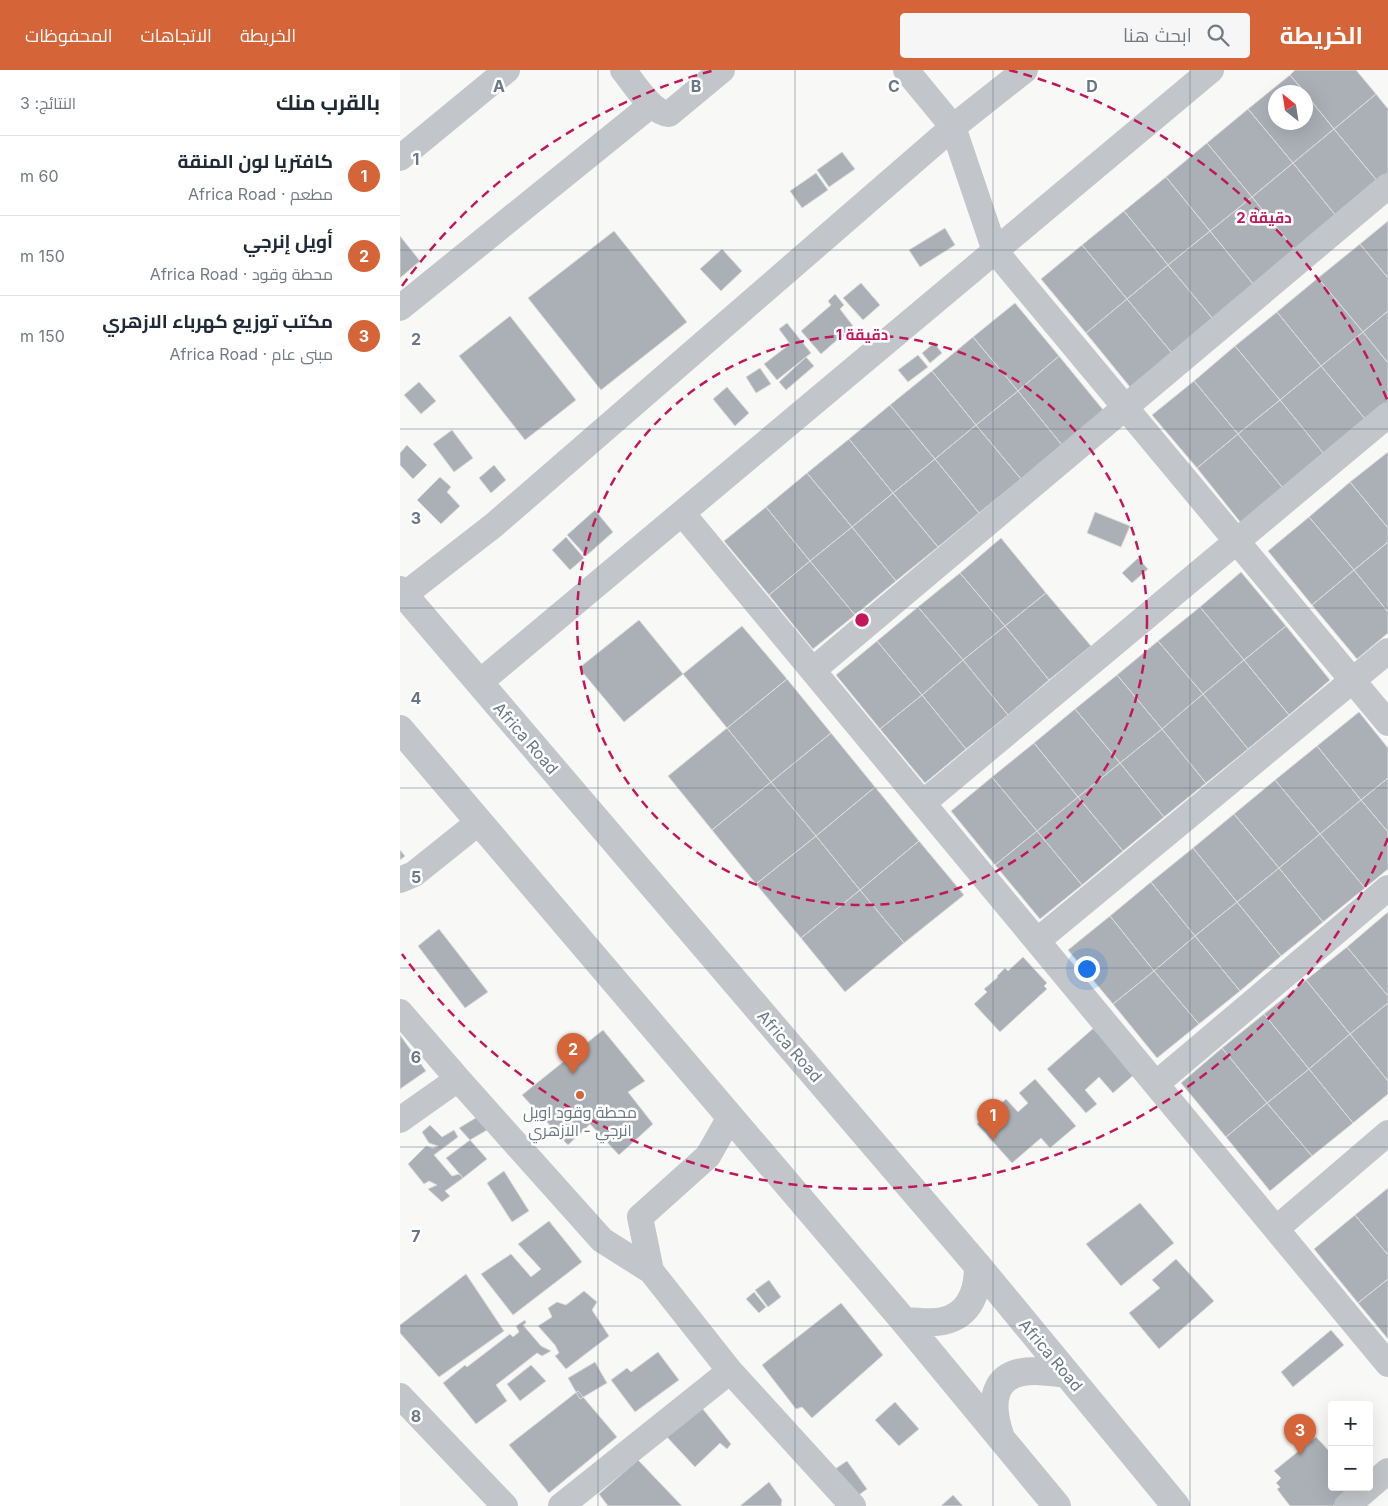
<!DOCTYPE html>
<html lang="ar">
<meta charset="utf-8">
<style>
body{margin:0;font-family:Inter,Cairo,sans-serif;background:#f6f6f7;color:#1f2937;direction:rtl}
.controls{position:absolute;right:15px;bottom:15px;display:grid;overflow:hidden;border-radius:5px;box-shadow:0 5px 20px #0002}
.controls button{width:45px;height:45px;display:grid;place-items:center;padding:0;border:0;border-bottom:1px solid #e0e1e3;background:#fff;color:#1f2937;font:25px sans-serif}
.compass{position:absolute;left:868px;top:15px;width:45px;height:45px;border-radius:50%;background:#fff;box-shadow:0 5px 20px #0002;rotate:330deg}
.you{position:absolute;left:686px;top:898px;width:18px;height:18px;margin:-12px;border:4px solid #fff;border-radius:50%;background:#1a73e8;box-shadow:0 0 0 8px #1a73e833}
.badge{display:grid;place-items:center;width:32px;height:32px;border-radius:50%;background:#d56439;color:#fff;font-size:16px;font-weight:700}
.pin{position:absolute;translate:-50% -41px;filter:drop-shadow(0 1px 2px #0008)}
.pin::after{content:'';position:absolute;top:26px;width:18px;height:15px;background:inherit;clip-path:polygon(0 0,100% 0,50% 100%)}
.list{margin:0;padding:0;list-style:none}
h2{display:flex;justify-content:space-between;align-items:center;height:65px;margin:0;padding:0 20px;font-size:21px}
h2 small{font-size:16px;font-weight:400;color:#747a83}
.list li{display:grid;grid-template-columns:32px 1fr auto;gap:15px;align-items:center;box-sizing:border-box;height:80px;padding:0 20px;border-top:1px solid #e0e1e3}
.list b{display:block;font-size:19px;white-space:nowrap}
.list p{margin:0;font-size:16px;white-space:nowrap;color:#747a83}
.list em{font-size:16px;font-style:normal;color:#747a83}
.icon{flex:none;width:28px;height:28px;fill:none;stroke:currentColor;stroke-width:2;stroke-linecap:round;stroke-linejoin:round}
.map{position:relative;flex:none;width:988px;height:1436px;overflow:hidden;direction:ltr}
header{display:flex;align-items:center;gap:30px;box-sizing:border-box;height:70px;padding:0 25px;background:#d56439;color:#fff}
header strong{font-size:24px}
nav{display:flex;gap:28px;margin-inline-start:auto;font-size:18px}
.search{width:350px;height:45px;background:#f6f6f7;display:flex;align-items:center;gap:12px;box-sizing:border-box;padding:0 18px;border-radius:5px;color:#747a83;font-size:19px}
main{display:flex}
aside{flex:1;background:#fff}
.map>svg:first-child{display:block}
.building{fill:#aab0b6;stroke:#dadad8}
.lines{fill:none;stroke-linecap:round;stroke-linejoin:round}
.minor{stroke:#c2c5c9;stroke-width:26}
.tertiary{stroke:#c2c5c9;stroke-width:28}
.grid{fill:none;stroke:#6a7784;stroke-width:1;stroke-opacity:0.55}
.ring{fill:none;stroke:#c2185b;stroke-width:2.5;stroke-dasharray:9 6}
.poi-dot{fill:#d56439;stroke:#fff;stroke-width:2}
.labels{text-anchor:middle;stroke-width:5;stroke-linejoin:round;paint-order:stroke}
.street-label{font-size:16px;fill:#6a7784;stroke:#fff}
.poi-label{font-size:16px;fill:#6a7784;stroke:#fff}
.grid-label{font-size:16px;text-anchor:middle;font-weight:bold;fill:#6a7784;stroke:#fff;stroke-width:5;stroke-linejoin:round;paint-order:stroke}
.centre{fill:#c2185b;stroke:#fff;stroke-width:2.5}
.ring-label{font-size:15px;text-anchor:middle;font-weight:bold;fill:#c2185b;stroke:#fff;stroke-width:5;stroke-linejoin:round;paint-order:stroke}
</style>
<header>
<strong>الخريطة</strong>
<div class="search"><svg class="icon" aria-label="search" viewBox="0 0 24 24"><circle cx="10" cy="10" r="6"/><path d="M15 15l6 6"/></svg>ابحث هنا</div>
<nav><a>الخريطة</a><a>الاتجاهات</a><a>المحفوظات</a></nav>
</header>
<main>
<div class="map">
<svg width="988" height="1436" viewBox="0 0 988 1436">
<rect width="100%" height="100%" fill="#f8f8f6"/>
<!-- building -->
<path class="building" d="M895,0H956L976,24L934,59L890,5Z
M890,5L905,22H876V52H906V24L934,59L893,93L848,39Z
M976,24L988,39V105L979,113L934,59Z
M848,39L893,93L852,127L807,73Z
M934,59L979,113L937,147L893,93Z
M807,73L852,127L810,161L766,107Z
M442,82L455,99L429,117L417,100Z
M893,93L937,147L896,181L852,127Z
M416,103L428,120L402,138L390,121Z
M766,107L810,161L768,195L724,141Z
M852,127L896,181L854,215L810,161Z
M724,141L768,195L727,229L682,175Z
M988,151V208L960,174Z
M545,158L555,175L520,197L509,180Z
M214,161L287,252L201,320L128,228Z
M810,161L854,215L813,249L768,195Z
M0,166L20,191L0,208Z
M960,174L988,208V241L963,262L918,208Z
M682,175L727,229L686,263L641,209Z
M322,179L342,201L321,221L300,199Z
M768,195L813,249L772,283L727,229Z
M918,208L963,262L921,296L877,242Z
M461,213L480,235L463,250L443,228Z
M435,224L444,235L440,239L453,256L421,284L401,261L431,235L428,231Z
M727,229L772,283L730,317L686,263Z
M615,233L659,286L618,321L573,267Z
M988,241V293L963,262Z
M877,242L921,296L880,330L835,276Z
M110,246L176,330L125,370L59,286Z
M387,253L411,283L377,310L364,294L390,274L379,259Z
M963,262L988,293V332L966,350L921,296Z
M573,267L618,321L576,355L532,301Z
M534,273L542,283L530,293L522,283Z
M835,276L880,330L838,364L794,311Z
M518,285L528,297L508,312L498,300Z
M659,286L704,341L662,375L618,321Z
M406,287L414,296L386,320L379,312Z
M921,296L966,350L924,384L880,330Z
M360,298L371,314L356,323L346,307Z
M532,301L576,355L535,389L490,335Z
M794,311L838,364L797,398L752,345Z
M19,312L36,331L21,344L4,325Z
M327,317L349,343L335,356L313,329Z
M618,321L662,375L621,409L576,355Z
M880,330L924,384L883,418L838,364Z
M490,335L535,389L493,423L449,369Z
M576,355L621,409L579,443L535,389Z
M52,360L73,388L54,402L33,374Z
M838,364L883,418L841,453L797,398Z
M449,369L493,423L452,457L407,403Z
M7,375L27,395L13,409L0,395V383Z
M988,382V458L950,412Z
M535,389L579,443L538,477L493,423Z
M94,395L106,410L91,423L79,408Z
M407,403L452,457L410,491L366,437Z
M40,407L51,417L47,422L60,436L41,454L17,430Z
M950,412L988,458V472L954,500L909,447Z
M493,423L538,477L496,511L452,457Z
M366,437L410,491L369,525L324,471Z
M195,440L213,462L186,486L167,465Z
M695,442L730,456L721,477L687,463Z
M909,447L954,500L912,535L868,481Z
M452,457L496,511L455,545L410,491Z
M166,467L184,488L170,500L152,480Z
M601,468L646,523L605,556L560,503Z
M988,472V542L954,500Z
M738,488L748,499L732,513L722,503Z
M410,491L455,545L413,579L369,525Z
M954,500L988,542V563L957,589L912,535Z
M841,502L886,556L844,590L800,537Z
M560,503L605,556L563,590L518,537Z
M646,523L691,576L649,610L605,556Z
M518,537L563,590L522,625L477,571Z
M800,537L844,590L803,624L758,571Z
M239,550L283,604L224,652L179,598Z
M342,556L387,609L327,658L283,604Z
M605,556L649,610L608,645L563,590Z
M886,556L930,610L889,645L844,590Z
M477,571L522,625L480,659L436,605Z
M758,571L803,624L762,659L717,605Z
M563,590L608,645L566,679L522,625Z
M844,590L889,645L848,679L803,624Z
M717,605L762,659L720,693L675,639Z
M387,609L431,663L371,712L327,658Z
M803,624L848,679L806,713L762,659Z
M522,625L566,679L525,713L480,659Z
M675,639L720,693L678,727L634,673Z
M959,642L988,678V708L961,730L917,676Z
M327,658L371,712L312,760L268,706Z
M762,659L806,713L764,747L720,693Z
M431,663L475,717L416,766L371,712Z
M634,673L678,727L637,761L592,707Z
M917,676L961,730L920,764L875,710Z
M720,693L764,747L723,781L678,727Z
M592,707L637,761L595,795L551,741Z
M988,708V762L961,730Z
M875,710L920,764L879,798L834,744Z
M371,712L416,766L356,814L312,760Z
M475,717L519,771L460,820L416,766Z
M678,727L723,781L682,815L637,761Z
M961,730L988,762V799L965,818L920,764Z
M834,744L879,798L837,832L793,778Z
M637,761L682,815L640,849L595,795Z
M920,764L965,818L923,852L879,798Z
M416,766L460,820L401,868L356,814Z
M519,771L564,825L504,873L460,820Z
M793,778L837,832L795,866L751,812Z
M0,780L5,786L0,790Z
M879,798L923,852L881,886L837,832Z
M751,812L795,866L754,901L710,846Z
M460,820L504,873L445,922L401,868Z
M837,832L881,886L840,921L795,866Z
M988,842V926L947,877Z
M710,846L754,901L713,934L668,880Z
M39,859L88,922L65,938L18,876Z
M795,866L840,921L799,954L754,901Z
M947,877L988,926V933L950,964L906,910Z
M623,887L647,913L644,916L647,919L600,962L574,934L587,922L584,919L598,907L597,906L605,898L608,901Z
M754,901L799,954L757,988L713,934Z
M906,910L950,964L909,999L864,944Z
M988,933V1011L950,964Z
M864,944L909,999L867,1033L822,978Z
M696,956L737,1002L713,1023L699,1007L685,1020L697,1034L686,1043L647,999Z
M203,960L245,1011L228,1022L253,1054L219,1085L190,1054L168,1075L122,1025Z
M950,964L988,1011V1024L953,1053L909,999Z
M0,965L26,1001L0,1019Z
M822,978L867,1033L826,1067L781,1013Z
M909,999L953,1053L912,1086L867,1033Z
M635,1009L676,1056L650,1078L641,1068L612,1093L577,1054L606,1029L618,1042L628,1033L619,1023Z
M867,1033L912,1086L870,1121L826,1067Z
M79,1046L87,1060L70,1070L59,1058Z
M30,1055L42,1067L54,1060L58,1067L34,1085L52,1106L59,1104L63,1108L45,1121L50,1126L42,1132L28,1119L37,1115L29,1111L24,1114L8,1094L26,1076L33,1078L38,1076L29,1073L22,1062Z
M70,1070L87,1089L63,1108L46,1088Z
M104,1101L129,1141L112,1152L87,1113Z
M988,1118V1185L955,1145Z
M740,1133L774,1173L721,1216L686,1174Z
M955,1145L988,1185V1209L958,1233L914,1179Z
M149,1151L182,1192L113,1245L81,1204L111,1184L131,1207L141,1199L118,1174Z
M776,1189L814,1231L759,1279L729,1243L760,1218L752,1210Z
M66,1204L104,1261L39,1307L0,1263V1255Z
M988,1209V1269L958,1233Z
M369,1210L381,1227L368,1237L355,1220Z
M184,1221L197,1232L192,1240L209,1266L166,1299L155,1286L159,1283L155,1275L138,1256L152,1247L148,1238L157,1232L166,1235Z
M354,1222L366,1237L359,1243L346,1229Z
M441,1233L483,1285L412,1348L402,1337L396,1339L362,1295Z
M125,1250L126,1253L123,1255L141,1276L151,1281L142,1286L137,1283L96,1315L107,1331L76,1354L43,1313L65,1295L67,1297L110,1264L113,1267L119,1262L116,1256Z
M931,1260L944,1275L893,1317L881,1302Z
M258,1282L279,1310L235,1342L211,1310L227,1298L231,1302Z
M195,1292L207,1313L180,1329L168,1308Z
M131,1295L146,1311L120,1331L107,1314Z
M178,1321L217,1367L149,1423L109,1375Z
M495,1332L519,1359L499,1376L475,1350Z
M302,1338L331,1374L327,1379L320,1373L295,1397L266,1366Z
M916,1367L932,1384V1417H955L933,1436H890L877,1419L880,1417L876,1413L881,1408L874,1401Z
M238,1390L282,1436H208L199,1424Z
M447,1391L467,1419L456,1427L435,1399Z
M369,1412L382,1430L381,1435L382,1436H340Z
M553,1425L563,1436H541Z"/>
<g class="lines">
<!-- minor -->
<path class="minor" d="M223,0C234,13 251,43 269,44L322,0
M506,0L553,57L595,181L988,653
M0,88L107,0
M0,238L251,35
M282,443L988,1294
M4,525L94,455L553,57L625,0
M413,600L988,116
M79,613L811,0
M523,733L988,345
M0,810L14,804L79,752
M637,871L988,581
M0,942L58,1009L202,1170L251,1201L330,1301L453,1436
M756,1014L988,818
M0,1050L58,1009
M876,1159L988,1063
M251,1201L240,1147L308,1086L330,1047
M0,1326L105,1436
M161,1436L330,1301
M947,1436L988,1401"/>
<!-- tertiary -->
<path class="tertiary" d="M0,520L578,1196L776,1436
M0,659L504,1251L657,1436
M504,1251C517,1251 531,1254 543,1251C571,1245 578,1220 578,1196
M600,1365C589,1332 592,1301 635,1301C646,1301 656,1303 667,1304"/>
</g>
<!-- grid -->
<path class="grid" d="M198,0V1436M395,0V1436M593,0V1436M790,0V1436M0,180H988M0,359H988M0,538H988M0,718H988M0,898H988M0,1077H988M0,1256H988"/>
<!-- distance rings -->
<g class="ring">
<circle cx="462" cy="550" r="285"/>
<path d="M988 768A569 569 0 0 1 2 884M2 216A569 569 0 0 1 315 0M609 0A569 569 0 0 1 988 332"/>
</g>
<!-- markers -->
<circle class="poi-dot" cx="180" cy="1025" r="5"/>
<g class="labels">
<!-- street labels -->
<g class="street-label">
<text transform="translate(126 668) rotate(49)" y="6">Africa Road</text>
<text transform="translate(390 976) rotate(49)" y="6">Africa Road</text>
<text transform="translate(651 1285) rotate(50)" y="6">Africa Road</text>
</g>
<!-- poi labels -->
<g class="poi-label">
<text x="180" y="1048">محطة وقود اويل<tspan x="180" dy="18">انرجي - الازهري</tspan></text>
</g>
</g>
<g class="grid-label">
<text x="99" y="22">A</text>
<text x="296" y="22">B</text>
<text x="494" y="22">C</text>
<text x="692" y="22">D</text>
<text x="16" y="95">1</text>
<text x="16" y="275">2</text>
<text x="16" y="454">3</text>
<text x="16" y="634">4</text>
<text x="16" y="813">5</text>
<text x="16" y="993">6</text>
<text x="16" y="1172">7</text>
<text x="16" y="1352">8</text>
</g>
<circle cx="462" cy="550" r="8" class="centre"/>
<g class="ring-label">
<text x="864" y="153">2 دقيقة</text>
<text x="462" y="270">1 دقيقة</text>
</g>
</svg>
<div class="controls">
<button>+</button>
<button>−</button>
</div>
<svg class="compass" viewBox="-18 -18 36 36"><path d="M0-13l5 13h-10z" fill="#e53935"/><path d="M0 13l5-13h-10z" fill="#747a83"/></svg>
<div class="you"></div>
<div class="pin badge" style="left:593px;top:1070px">1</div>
<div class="pin badge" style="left:173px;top:1004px">2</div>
<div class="pin badge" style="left:900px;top:1385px">3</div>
</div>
<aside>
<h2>بالقرب منك<small>النتائج: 3</small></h2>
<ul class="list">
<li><span class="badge">1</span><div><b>كافتريا لون المنقة</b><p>مطعم · Africa Road</p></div><em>60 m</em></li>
<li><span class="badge">2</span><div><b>أويل إنرجي</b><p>محطة وقود · Africa Road</p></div><em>150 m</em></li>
<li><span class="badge">3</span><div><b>مكتب توزيع كهرباء الازهري</b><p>مبنى عام · Africa Road</p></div><em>150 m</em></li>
</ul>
</aside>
</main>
